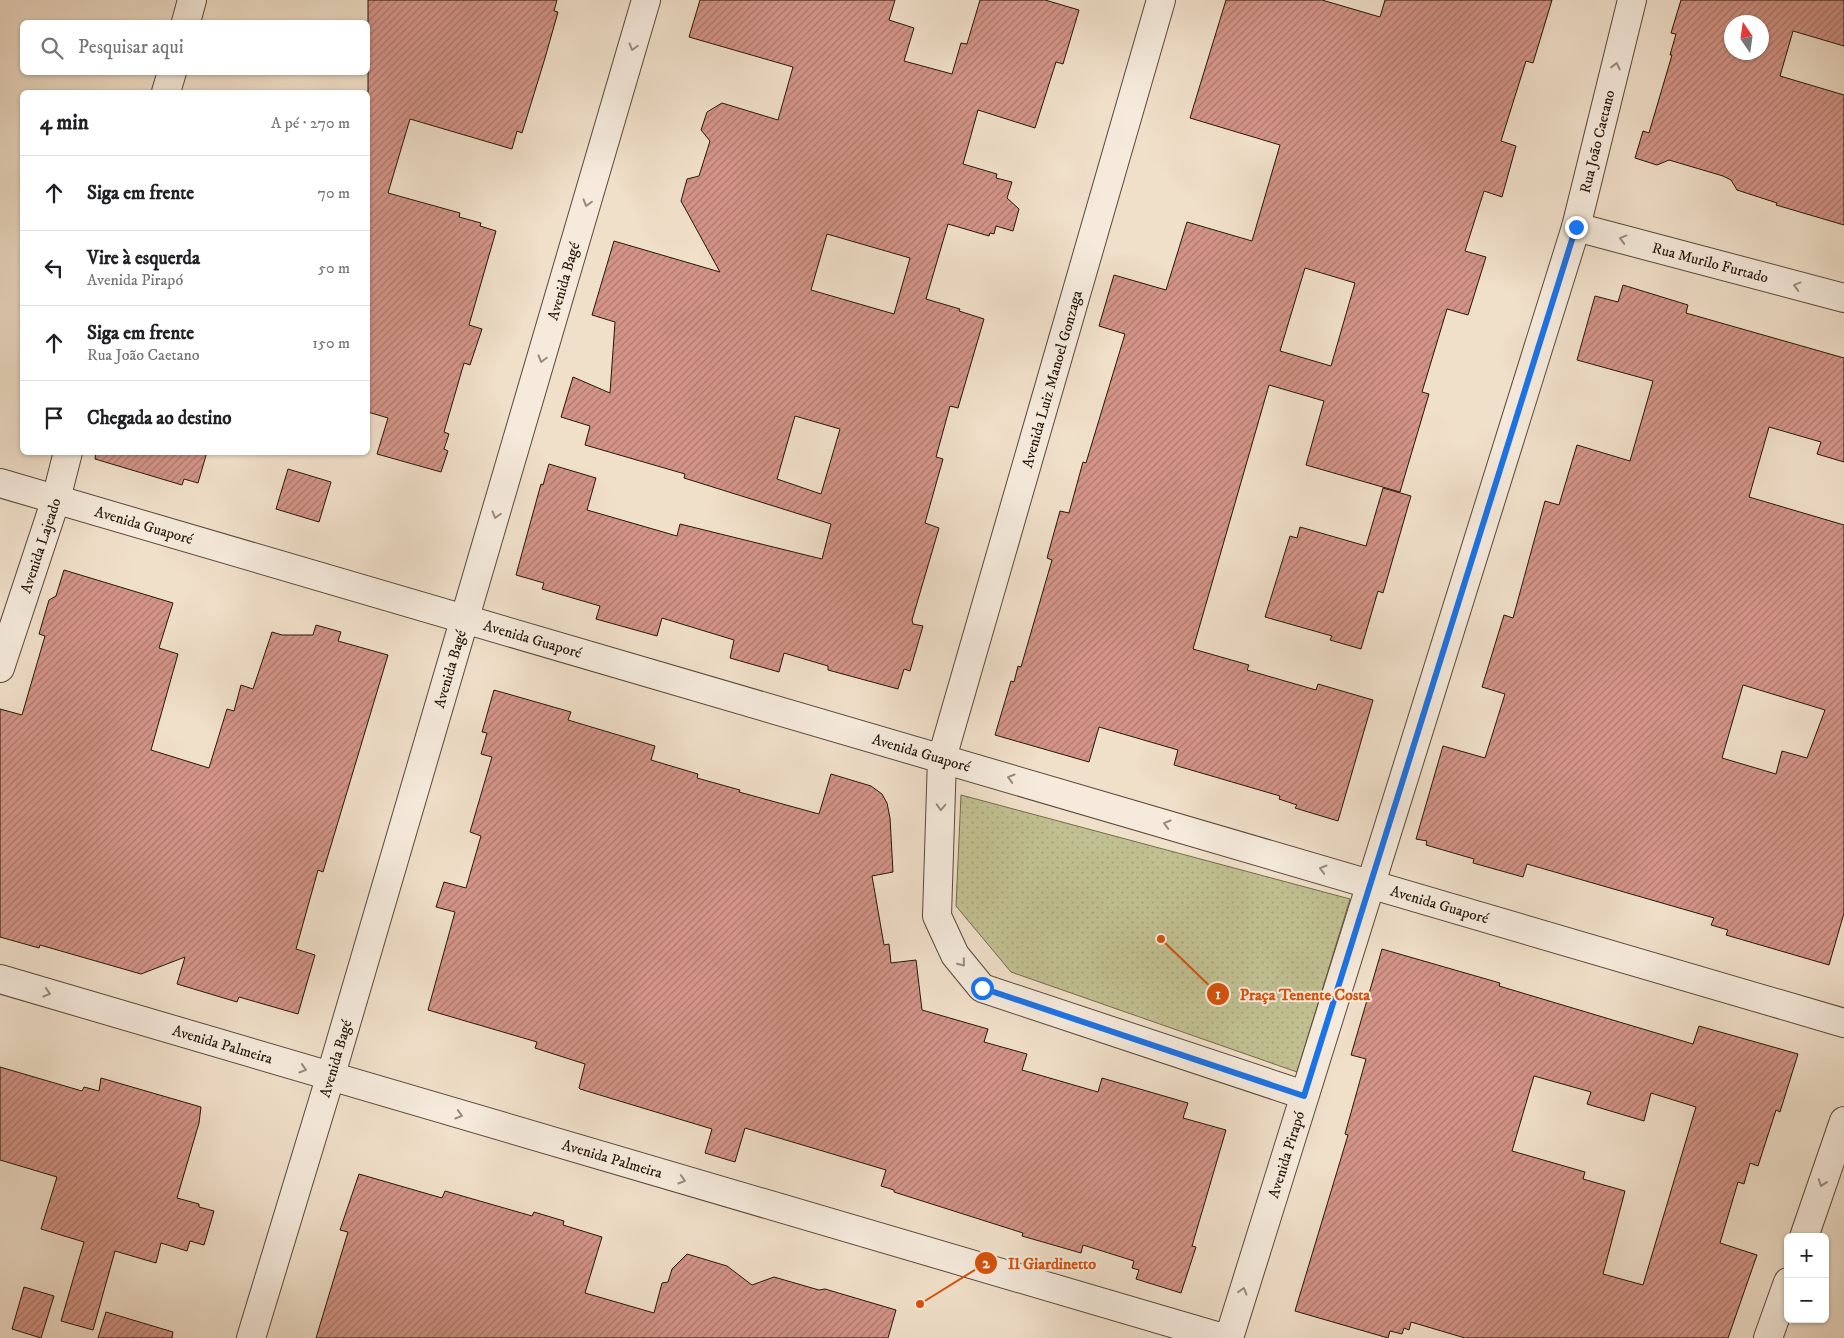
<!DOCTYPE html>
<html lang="pt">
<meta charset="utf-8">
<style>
body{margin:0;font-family:"IM FELL DW Pica",serif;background:#f6f6f6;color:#202124}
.controls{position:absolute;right:15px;bottom:15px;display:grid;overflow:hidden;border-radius:8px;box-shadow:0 1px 4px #0004}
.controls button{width:45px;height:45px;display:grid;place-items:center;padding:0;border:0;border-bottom:1px solid #e0e0e0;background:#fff;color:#202124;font:25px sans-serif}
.compass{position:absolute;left:1724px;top:15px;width:45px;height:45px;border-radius:50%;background:#fff;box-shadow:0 1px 4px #0004;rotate:347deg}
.stop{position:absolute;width:15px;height:15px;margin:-11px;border:4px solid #1a73e8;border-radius:50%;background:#fff}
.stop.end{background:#1a73e8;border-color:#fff;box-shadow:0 1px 5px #0008}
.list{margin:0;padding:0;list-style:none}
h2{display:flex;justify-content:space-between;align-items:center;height:65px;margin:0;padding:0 20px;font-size:21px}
h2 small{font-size:16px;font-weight:400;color:#757577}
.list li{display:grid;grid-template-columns:32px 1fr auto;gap:15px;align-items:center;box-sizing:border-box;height:75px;padding:0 20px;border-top:1px solid #e0e0e0}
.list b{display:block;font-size:19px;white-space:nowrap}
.list p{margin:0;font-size:16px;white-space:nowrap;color:#757577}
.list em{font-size:16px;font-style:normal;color:#757577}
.icon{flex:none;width:28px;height:28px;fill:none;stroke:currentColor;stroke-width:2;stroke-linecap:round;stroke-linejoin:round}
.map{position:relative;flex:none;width:1844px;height:1338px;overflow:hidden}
.search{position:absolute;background:#fff;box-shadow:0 1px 4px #0004;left:20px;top:20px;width:350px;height:55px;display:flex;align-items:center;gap:12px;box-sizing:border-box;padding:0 18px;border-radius:8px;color:#757577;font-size:19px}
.panel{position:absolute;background:#fff;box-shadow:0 1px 4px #0004;left:20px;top:90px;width:350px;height:365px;border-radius:8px}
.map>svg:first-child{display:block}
.park{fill:url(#park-dots);stroke:#746c4d}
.building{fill:url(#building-hatch);stroke:#261709;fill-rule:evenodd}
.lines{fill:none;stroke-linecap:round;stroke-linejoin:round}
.minor-casing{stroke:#584939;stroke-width:30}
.minor{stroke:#f5eadc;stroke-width:28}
.oneway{stroke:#988b7d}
.route{stroke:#1a73e8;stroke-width:6}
.labels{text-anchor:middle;stroke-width:4;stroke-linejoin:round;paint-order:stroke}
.street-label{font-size:15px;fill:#261709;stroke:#f5eadc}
.leader{fill:none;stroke:#d5520c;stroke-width:2}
.callout-dot{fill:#d5520c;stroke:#f5eadc;stroke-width:2}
.mark-label{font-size:15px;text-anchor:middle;font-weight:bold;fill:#fff}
.callout-label{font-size:16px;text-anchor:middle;font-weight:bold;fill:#d5520c;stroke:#f5eadc;stroke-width:4;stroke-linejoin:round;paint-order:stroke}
</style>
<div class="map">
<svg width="1844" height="1338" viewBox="0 0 1844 1338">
<defs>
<pattern id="park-dots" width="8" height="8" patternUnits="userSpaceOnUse" patternTransform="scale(1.25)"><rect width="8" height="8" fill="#c1c091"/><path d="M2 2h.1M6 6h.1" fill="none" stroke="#a6a47c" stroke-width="1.8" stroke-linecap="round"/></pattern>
<pattern id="building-hatch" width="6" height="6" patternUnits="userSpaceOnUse" patternTransform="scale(1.25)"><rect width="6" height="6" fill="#d39487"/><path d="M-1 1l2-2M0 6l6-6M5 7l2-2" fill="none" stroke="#ab786d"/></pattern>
</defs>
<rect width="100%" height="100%" fill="#f0dfc9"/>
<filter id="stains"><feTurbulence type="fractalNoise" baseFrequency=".004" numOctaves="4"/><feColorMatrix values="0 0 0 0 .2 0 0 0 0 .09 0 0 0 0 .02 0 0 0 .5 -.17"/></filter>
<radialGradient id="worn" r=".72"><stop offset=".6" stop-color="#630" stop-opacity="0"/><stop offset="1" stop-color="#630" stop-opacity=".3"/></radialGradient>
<!-- park -->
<path class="park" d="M961,795L1350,899L1297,1072L1011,972L956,906Z"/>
<!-- building -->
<path class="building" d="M368,0H557L554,11L558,12L545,58L522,133L517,131L512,149L410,119L388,193L460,213L459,217L481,223L480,226L496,231L469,325L482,329L470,365L464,363L444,432L449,434L444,449L448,451L441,472L377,454L388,418L368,412Z
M700,0H895L889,20L914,28L904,61L952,74L961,43L967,44L980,0H1045L1079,10L1063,64L1056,62L1035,128L978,110L963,164L997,174L996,178L1012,182L1007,198L1019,209L1013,231L996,226L994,234L990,233L989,236L948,224L926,299L960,309L959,311L984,319L958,408L950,406L936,457L943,459L925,523L939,528L912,620L913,624L923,626L910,671L904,669L898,689L828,670V666L784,653L779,672L730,658L734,640L662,618L657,636L596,619L600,606L542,589L544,583L516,575L541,484L543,485L549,464L596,478L587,510L677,536L680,524L822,559L831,524L684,478L685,474L585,445L590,426L561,417L573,377L610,393L615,322L592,315L614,241L720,272L681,201L687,179L699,176L710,141L701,130L707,112L722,103L778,120L793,67L689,37ZM827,234L910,258L894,314L811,290ZM795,416L840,429L821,494L777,479Z
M1226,0H1322L1380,17L1385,0H1552L1533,63L1526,61L1501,141L1516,146L1502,197L1484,191L1465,251L1486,257L1468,315L1447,309L1422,392L1429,394L1400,492L1306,465L1324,401L1269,385L1193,649L1249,665L1247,670L1316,690L1318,684L1373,700L1338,821L1295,808L1297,805L1279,799L1280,796L1174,765L1178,750L1099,727L1089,762L995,735L1011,681L1014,682L1018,666L1021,667L1052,560L1047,558L1060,511L1069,513L1083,462L1086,463L1125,334L1099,326L1114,275L1166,290L1187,222L1252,241L1280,145L1190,118ZM1305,268L1355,283L1331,366L1280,351Z
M1681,0H1844V46L1793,31L1780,76L1844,95V225L1776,205L1777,203L1737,190L1731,180L1723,176L1669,160L1657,165L1635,158L1643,131L1649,133L1672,55H1670L1676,34L1671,33ZM1732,22H1762V52H1732Z
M1623,285L1688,305L1686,313L1844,358V462L1817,454L1821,442L1769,427L1749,497L1844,525V913L1829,965L1726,935L1728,930L1711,925L1714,918L1527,864L1523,877L1473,863L1474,859L1426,845L1427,841L1416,839L1443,746L1485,758L1505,694L1482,687L1504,615L1513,618L1545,501L1559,505L1577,445L1630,461L1653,381L1577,360L1595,296L1618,302ZM1743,685L1825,710L1807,758L1782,751L1776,774L1722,758Z
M96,452H207L198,483L184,479L182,485L95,459Z
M288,469L331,482L319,522L276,509Z
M1383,488L1411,496L1383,593L1378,591L1361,649L1330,640L1332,636L1265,617L1290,536L1297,538L1300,527L1366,546Z
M64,570L173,603L159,648L178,654L151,750L209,768L227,709L234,711L241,685L253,689L272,632L282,635H313L316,625L341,632L338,641L388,655L323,872L318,870L296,949L315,955L298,1014L239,997L237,1002L177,984L185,957L141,974L40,945L39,948L0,937V709L22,715L45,636L39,634L49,600L56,596Z
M494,690L571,712L568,720L655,746L651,760L698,774L697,778L740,790L739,792L819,814L831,774L871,786L882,794L887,803L890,818L893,872L872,876L884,945L889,944L891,963L916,960L922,1010L988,1029L984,1042L1027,1054L1022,1070L1098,1092L1102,1078L1188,1103L1183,1118L1226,1130L1192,1246L1196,1247L1181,1293L1136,1279L1139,1270L1132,1268L1134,1261L1083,1245L1081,1253L1022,1236L1023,1233L894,1192V1190L881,1186L886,1170L806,1146L745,1128L735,1162L705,1153L712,1129L580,1089L579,1088L585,1064L535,1048L537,1042L428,1010L455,912L436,907L444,882L466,888L481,836L470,832L492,757L481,754L487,733L482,732Z
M1382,949L1500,983L1499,986L1693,1044L1699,1026L1798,1054L1780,1112L1776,1110L1758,1166L1750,1163L1744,1184L1738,1182L1720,1243L1757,1255L1728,1338H1465L1411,1322L1409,1330L1404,1328L1402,1334L1390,1331L1388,1338L1295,1311L1348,1135L1345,1134L1366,1059L1351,1055ZM1534,1076L1591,1092L1587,1104L1644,1121L1651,1093L1696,1107L1643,1285L1603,1274L1625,1191L1583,1179L1585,1172L1512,1151Z
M0,1067L82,1091L84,1087L99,1091L101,1078L201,1107L199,1123L177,1198L199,1204V1207L214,1211L204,1245L190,1241L187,1251L161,1243L156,1263L115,1251L93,1330L61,1321L84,1242L41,1229L57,1177L0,1160Z
M359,1174L442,1198L445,1191L532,1216L534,1212L564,1221L563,1225L602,1237L585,1293L654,1313L662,1283L668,1282L672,1269L687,1254L727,1266L752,1285L774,1277L819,1290L825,1289L896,1310L888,1338H316L348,1232L340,1230Z
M24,1287L54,1296L41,1338L12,1329Z
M106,1312L173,1332L172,1338H98Z"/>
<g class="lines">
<!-- minor casing -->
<g class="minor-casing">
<g id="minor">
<path d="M1161,0L942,758L937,916L955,955L982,988L1304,1095"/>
<path d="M186,22L192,0"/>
<path d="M166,92L172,72"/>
<path id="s1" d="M1576,227L1844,298"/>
<path id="s2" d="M0,483L1844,1023"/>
<path id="s3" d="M0,668L56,499L68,452"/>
<path id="s4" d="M0,979L1223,1338"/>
<path d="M1804,1237L1844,1121"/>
<path id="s5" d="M251,1338L330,1078L646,0"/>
<path id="s6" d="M1229,1338L1576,227L1632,0"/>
<path d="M1768,1338L1788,1282"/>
</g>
</g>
<!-- minor -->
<use href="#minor" class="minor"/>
</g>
<!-- one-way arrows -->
<defs><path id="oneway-chevron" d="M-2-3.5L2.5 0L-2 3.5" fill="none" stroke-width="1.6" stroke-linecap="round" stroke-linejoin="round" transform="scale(1.25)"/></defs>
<g class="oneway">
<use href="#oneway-chevron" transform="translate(633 47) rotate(106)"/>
<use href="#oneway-chevron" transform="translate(1616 66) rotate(-76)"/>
<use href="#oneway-chevron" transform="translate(587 203) rotate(106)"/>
<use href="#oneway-chevron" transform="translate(1623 239) rotate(-165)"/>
<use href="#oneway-chevron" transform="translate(1797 286) rotate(-165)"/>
<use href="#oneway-chevron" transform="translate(542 359) rotate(106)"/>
<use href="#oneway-chevron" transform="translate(496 515) rotate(106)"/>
<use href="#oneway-chevron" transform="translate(1011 778) rotate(-164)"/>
<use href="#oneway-chevron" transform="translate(941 807) rotate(92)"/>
<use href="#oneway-chevron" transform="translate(1167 824) rotate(-164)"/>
<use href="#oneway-chevron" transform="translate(1323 869) rotate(-164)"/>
<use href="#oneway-chevron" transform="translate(962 963) rotate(51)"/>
<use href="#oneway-chevron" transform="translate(47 993) rotate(17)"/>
<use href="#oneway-chevron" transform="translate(303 1069) rotate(17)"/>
<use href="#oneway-chevron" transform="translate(459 1115) rotate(16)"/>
<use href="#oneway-chevron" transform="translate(682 1180) rotate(16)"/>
<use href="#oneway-chevron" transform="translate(1822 1183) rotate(109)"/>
<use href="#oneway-chevron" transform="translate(1243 1291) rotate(-73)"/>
</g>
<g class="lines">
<!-- route -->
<path class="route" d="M982,988L1304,1096L1576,227"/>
</g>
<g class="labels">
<!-- street labels -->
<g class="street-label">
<text dy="5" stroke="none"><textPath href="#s6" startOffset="1252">Rua João Caetano</textPath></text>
<text dy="5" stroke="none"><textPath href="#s1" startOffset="139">Rua Murilo Furtado</textPath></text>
<text dy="5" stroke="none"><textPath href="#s5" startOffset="1102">Avenida Bagé</textPath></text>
<text transform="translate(1052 379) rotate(-74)" y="5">Avenida Luiz Manoel Gonzaga</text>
<text dy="5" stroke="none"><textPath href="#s2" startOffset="150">Avenida Guaporé</textPath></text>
<text dy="5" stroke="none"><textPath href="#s3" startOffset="129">Avenida Lajeado</textPath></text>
<text dy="5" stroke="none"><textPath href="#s2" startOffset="555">Avenida Guaporé</textPath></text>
<text dy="5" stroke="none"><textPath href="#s5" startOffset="698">Avenida Bagé</textPath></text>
<text dy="5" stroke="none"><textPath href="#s2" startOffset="960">Avenida Guaporé</textPath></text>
<text dy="5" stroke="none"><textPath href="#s2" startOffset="1500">Avenida Guaporé</textPath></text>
<text dy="5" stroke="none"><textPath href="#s4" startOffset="232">Avenida Palmeira</textPath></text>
<text dy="5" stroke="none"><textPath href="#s5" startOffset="292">Avenida Bagé</textPath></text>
<text dy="5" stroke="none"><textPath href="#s6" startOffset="192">Avenida Pirapó</textPath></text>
<text dy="5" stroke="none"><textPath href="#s4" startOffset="638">Avenida Palmeira</textPath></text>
</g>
</g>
<!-- callouts -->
<path class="leader" d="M1161 939L1218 994M920 1304L986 1263"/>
<g class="callout-dot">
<circle cx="1161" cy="939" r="5"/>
<circle cx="920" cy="1304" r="5"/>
<circle cx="1218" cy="994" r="12"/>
<circle cx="986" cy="1263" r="12"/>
</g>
<g class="mark-label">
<text x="1218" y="999">1</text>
<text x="986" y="1268">2</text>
</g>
<g class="callout-label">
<text x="1305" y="1000">Praça Tenente Costa</text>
<text x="1052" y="1269">Il Giardinetto</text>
</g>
<rect width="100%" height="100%" filter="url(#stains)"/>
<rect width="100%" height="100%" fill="url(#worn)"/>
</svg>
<div class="controls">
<button>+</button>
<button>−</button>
</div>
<svg class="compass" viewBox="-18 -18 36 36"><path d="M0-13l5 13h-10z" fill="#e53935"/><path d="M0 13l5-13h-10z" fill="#757577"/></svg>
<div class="stop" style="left:982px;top:988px"></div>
<div class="stop end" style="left:1576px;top:227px"></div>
<div class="search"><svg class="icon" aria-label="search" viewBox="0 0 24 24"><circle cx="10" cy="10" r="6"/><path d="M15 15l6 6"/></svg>Pesquisar aqui</div>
<section class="panel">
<h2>4 min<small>A pé · 270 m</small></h2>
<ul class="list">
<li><svg class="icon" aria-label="ahead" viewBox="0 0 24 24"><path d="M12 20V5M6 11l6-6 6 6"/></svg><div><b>Siga em frente</b></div><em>70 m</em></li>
<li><svg class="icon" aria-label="left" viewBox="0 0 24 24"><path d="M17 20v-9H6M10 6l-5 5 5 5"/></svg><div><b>Vire à esquerda</b><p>Avenida Pirapó</p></div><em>50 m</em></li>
<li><svg class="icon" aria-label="ahead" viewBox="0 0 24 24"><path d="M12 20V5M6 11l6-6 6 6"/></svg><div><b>Siga em frente</b><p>Rua João Caetano</p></div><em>150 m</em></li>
<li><svg class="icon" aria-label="arrive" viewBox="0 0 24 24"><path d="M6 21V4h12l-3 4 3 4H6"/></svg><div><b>Chegada ao destino</b></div></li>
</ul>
</section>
</div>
